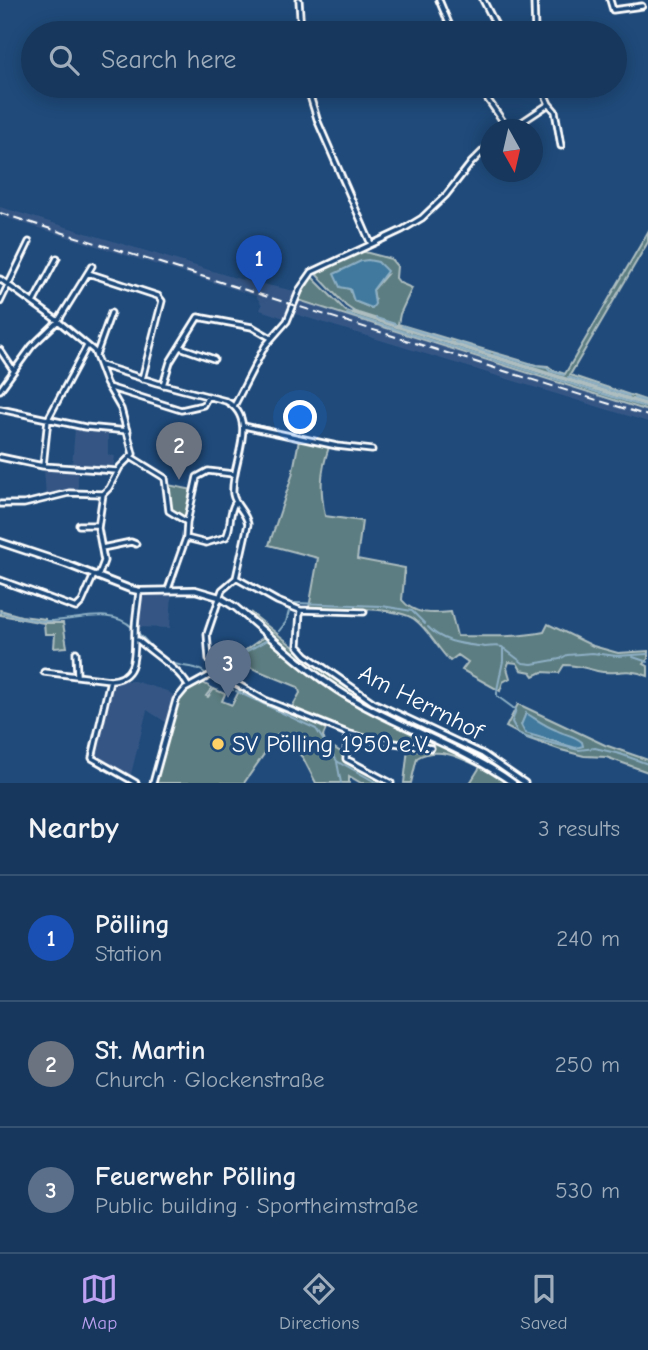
<!DOCTYPE html>
<meta charset="utf-8">
<style>
body{margin:0;font-family:"Comic Neue",sans-serif;background:#203f62;color:#f1f3f6}
.compass{position:absolute;left:480px;top:119px;width:63px;height:63px;border-radius:50%;background:#17385c;box-shadow:0 4px 18px #0003;rotate:172deg}
.you{position:absolute;left:301px;top:418px;width:24px;height:24px;margin:-18px;border:5px solid #fff;border-radius:50%;background:#1a73e8;box-shadow:0 0 0 10px #1a73e833}
.badge{display:grid;place-items:center;width:46px;height:46px;border-radius:50%;background:#bca0f2;color:#fff;font-size:23px;font-weight:700}
.pin{position:absolute;translate:-50% -58px;filter:drop-shadow(0 2px 4px #0008)}
.pin::after{content:'';position:absolute;top:37px;width:24px;height:21px;background:inherit;clip-path:polygon(0 0,100% 0,50% 100%)}
.list{margin:0;padding:0;list-style:none}
h2{display:flex;justify-content:space-between;align-items:center;height:91px;margin:0;padding:0 28px;font-size:30px}
h2 small{font-size:23px;font-weight:400;color:#9eacbb}
.list li{display:grid;grid-template-columns:46px 1fr auto;gap:21px;align-items:center;box-sizing:border-box;height:126px;padding:0 28px;border-top:2px solid #365272}
.list b{display:block;font-size:26px;white-space:nowrap}
.list p{margin:0;font-size:23px;white-space:nowrap;color:#9eacbb}
.list em{font-size:23px;font-style:normal;color:#9eacbb}
.icon{flex:none;width:38px;height:38px;fill:none;stroke:currentColor;stroke-width:2;stroke-linecap:round;stroke-linejoin:round}
.map{position:relative;flex:none;width:648px;height:783px;overflow:hidden}
.search{position:absolute;background:#17385c;box-shadow:0 4px 18px #0003;left:21px;right:21px;top:21px;height:77px;display:flex;align-items:center;gap:18px;box-sizing:border-box;padding:0 24px;border-radius:38px;color:#9eacbb;font-size:26px}
.sheet{height:469px;background:#17385c}
nav{display:flex;justify-content:space-around;align-items:center;box-sizing:border-box;height:98px;border-top:2px solid #365272;background:#17385c;font-size:19px;color:#9eacbb}
nav a{display:grid;justify-items:center;gap:4px}
nav .on{color:#bca0f2}
.map>svg:first-child{display:block}
.built{fill:#355785}
.green{fill:#5c7d81;stroke:#aebec0;stroke-width:2;fill-rule:evenodd}
.water{fill:#41799d;stroke:#8dafc4;stroke-width:2}
.lines{fill:none;stroke-linecap:round;stroke-linejoin:round}
.stream{stroke:#8dafc4;stroke-width:2}
.minor-casing{stroke:#fff;stroke-width:9}
.tertiary-casing{stroke:#fff;stroke-width:10}
.minor{stroke:#1f4a7a;stroke-width:3.5}
.tertiary{stroke:#1f4a7a;stroke-width:4.5}
.rail{stroke:#fff;stroke-width:2;stroke-dasharray:10 5;stroke-linecap:butt}
.poi-dot{fill:#ffd166;stroke:#1f4a7a;stroke-width:2.5}
.labels{text-anchor:middle;stroke-width:7;stroke-linejoin:round;paint-order:stroke}
.street-label{font-size:24px;fill:#fff;stroke:#1f4a7a}
.poi-label{font-size:24px;fill:#fff;stroke:#1f4a7a;text-anchor:start}
</style>
<div class="map">
<svg width="648" height="783" viewBox="0 0 648 783">
<rect width="100%" height="100%" fill="#1f4a7a"/>
<filter id="ink" filterUnits="userSpaceOnUse"><feTurbulence type="fractalNoise" baseFrequency=".0143" numOctaves="2"/><feDisplacementMap in="SourceGraphic" scale="14" xChannelSelector="R" yChannelSelector="G"/><feConvolveMatrix kernelMatrix="1 2 1 2 8 2 1 2 1" color-interpolation-filters="sRGB"/></filter>
<g filter="url(#ink)">
<!-- built -->
<path class="built" d="M0,207L239,279L295,291L284,318L260,310L262,305L256,296L0,216Z
M298,300L648,411V422L295,314Z
M75,428L108,432V455L115,456L113,469L72,466Z
M44,469L78,470V491L46,496Z
M172,591L170,628L137,627L140,601L144,594Z
M119,681H134L167,691L176,697L167,723L147,710L130,778L94,755L111,684Z"/>
<!-- green -->
<path class="green" d="M648,232V242L570,375L648,401V404L355,312L346,306L317,275L320,270L361,251L391,259L397,266L396,278L400,283L412,288L400,314L398,324L536,365L548,366L553,370L565,374ZM386,275L373,290L375,300L371,308L354,301L350,289L346,288Z
M312,277L346,311L648,406V411L298,300Z
M299,440L329,447C320,473 320,489 325,516L362,521L357,559L405,568L402,600C414,615 433,614 451,612L457,636C487,636 514,638 544,632L548,624L593,646L618,653L648,651V659L644,664L648,666V676C624,666 616,676 597,671C584,668 578,665 564,665L559,673L542,672L534,676L531,672L521,670L517,663L509,662L507,668L510,678L503,682L500,691L462,670L468,662L458,655L450,661C437,648 429,630 414,619C395,606 333,609 309,608L318,558L269,545L292,476Z
M168,485L193,490L185,518C168,513 167,501 168,485Z
M0,610L21,616L45,619V623H63L67,647L54,648L55,634H45L44,623L0,615Z
M251,613L314,663L366,700L461,744L490,760L523,783H516C471,749 419,732 369,706C325,683 287,649 250,616Z
M264,637C292,660 319,685 350,702C403,730 459,748 508,783H470L480,767C459,757 437,746 417,758L411,783H404L408,748L430,749L433,746L364,736L291,709L300,693L298,687L237,662L220,671L212,659L244,651Z
M203,683L212,688L206,696L208,697L214,689L225,694L222,701L232,705L240,689L326,729L323,736L325,742L344,754V761L362,768L380,783H361L349,776V783H316L303,758L282,735L278,734L244,783H156L178,701L189,690Z
M518,704L605,745L648,760V772L606,757L584,756L561,750L527,738L506,727Z"/>
<!-- water -->
<path class="water" d="M368,260L378,262L387,271L373,290L375,304L372,308L354,301L350,289L340,287L334,274L361,261Z
M526,713C536,719 545,726 556,730C565,735 574,735 582,742L583,746L576,748L525,733L521,725Z"/>
<g class="lines">
<!-- stream -->
<path class="stream" d="M347,314L648,408
M376,318L395,324
M402,326L449,341
M455,342L490,353
M494,354L535,366L547,368L550,371L564,375
M568,377L629,396
M634,398L648,402
M295,603L382,606L412,611L425,624
M0,612C14,616 29,620 43,621C72,623 110,605 133,628
M428,627C443,643 464,644 485,647C491,647 495,645 502,647
M279,631L286,622L289,611
M138,633C148,642 157,654 168,661C181,669 196,664 206,674
M502,647L523,663L532,664L560,659L567,655L592,653L617,656L648,654
M633,657L648,662
M214,663L233,659L267,640
M212,680L233,690
M497,690L503,661V648
M236,691L316,729L337,761L343,765
M497,692V696L512,707
M513,708L516,709L512,722L518,733L526,737L579,750L595,748L620,754L648,764
M337,762L341,783
M345,765L377,783"/>
<!-- minor casing -->
<g class="minor-casing">
<path id="minor" d="M299,0L301,33
M439,0L453,33
M483,0L500,33
M534,0L535,33
M610,0L613,10L642,6
M307,86L318,122L371,244
M480,86L484,94L509,130
M541,86L549,104L555,111L561,146
M484,94L502,90
M510,130L549,104
M88,273L158,296L162,301L142,379
M0,279L58,321L94,351L106,383L121,409L133,454L120,467L109,488L103,494L98,528L104,561L98,577
M0,302L29,242
M33,303L57,258
M180,347L214,359
M0,350L14,371
M96,355L111,313
M100,365L157,383L226,401C261,420 230,464 233,494C235,506 246,512 248,524L236,578L222,590L207,634L209,659L216,672L265,700L347,733L372,740L431,748
M163,385L170,362L198,317L252,327L271,338
M108,387L181,410L203,405L208,396
M0,390L32,346L58,321L92,266
M234,406L265,346L287,321L300,289L312,272L402,230L422,218L446,195L471,163L490,144
M0,409L85,427L128,431
M244,426L337,446L372,450
M0,457L43,466L117,471
M131,457L165,478L169,511L187,522
M43,466L48,419L87,346
M0,504H24L69,493L103,494
M79,525H98
M186,538L206,543L226,537C232,527 228,514 235,503
M102,548L131,542L136,544
M236,578L277,601L300,610L364,612
M0,580L76,608L82,602L94,575
M168,589L186,538L187,522L197,477L208,471L233,474
M300,610L298,646L306,655L373,702L483,754L525,783
M138,640C153,654 179,669 188,686
M76,652L77,676
M44,672L110,680
M347,733L346,759L391,783
M136,783L92,758L110,680C139,679 134,650 135,631C135,618 138,604 139,591
M153,783L176,700L185,689L216,672"/>
</g>
<!-- tertiary casing -->
<g class="tertiary-casing">
<path id="tertiary" d="M0,542L66,564L130,589L139,591L195,590L219,597L235,607C276,641 314,679 361,704C412,732 466,749 513,783"/>
</g>
<!-- minor -->
<use href="#minor" class="minor"/>
<!-- tertiary -->
<use href="#tertiary" class="tertiary"/>
<!-- rail -->
<path class="rail" d="M0,213L648,416"/>
</g>
</g>
<!-- markers -->
<circle class="poi-dot" cx="218" cy="744" r="7"/>
<g class="labels">
<!-- street labels -->
<g class="street-label">
<text transform="translate(421 702) rotate(27)" y="8">Am Herrnhof</text>
</g>
<!-- poi labels -->
<g class="poi-label">
<text x="232" y="752">SV Pölling 1950 e.V.</text>
</g>
</g>
</svg>
<svg class="compass" viewBox="-18 -18 36 36"><path d="M0-13l5 13h-10z" fill="#e53935"/><path d="M0 13l5-13h-10z" fill="#9eacbb"/></svg>
<div class="you"></div>
<div class="pin badge" style="left:259px;top:293px;background:#1a4fb4">1</div>
<div class="pin badge" style="left:179px;top:480px;background:#6b7280">2</div>
<div class="pin badge" style="left:228px;top:698px;background:#5c6f8a">3</div>
<div class="search"><svg class="icon" aria-label="search" viewBox="0 0 24 24"><circle cx="10" cy="10" r="6"/><path d="M15 15l6 6"/></svg>Search here</div>
</div>
<section class="sheet">
<h2>Nearby<small>3 results</small></h2>
<ul class="list">
<li><span class="badge" style="background:#1a4fb4">1</span><div><b>Pölling</b><p>Station</p></div><em>240 m</em></li>
<li><span class="badge" style="background:#6b7280">2</span><div><b>St. Martin</b><p>Church · Glockenstraße</p></div><em>250 m</em></li>
<li><span class="badge" style="background:#5c6f8a">3</span><div><b>Feuerwehr Pölling</b><p>Public building · Sportheimstraße</p></div><em>530 m</em></li>
</ul>
</section>
<nav>
<a class="on"><svg class="icon" aria-label="map" viewBox="0 0 24 24"><path d="M3 6l6-2 6 2 6-2v14l-6 2-6-2-6 2zM9 4v14M15 6v14"/></svg>Map</a>
<a><svg class="icon" aria-label="directions" viewBox="0 0 24 24"><path d="M12 3l9 9-9 9-9-9zM9 14v-3h6M13 9l2 2-2 2"/></svg>Directions</a>
<a><svg class="icon" aria-label="saved" viewBox="0 0 24 24"><path d="M7 4h10v16l-5-4-5 4z"/></svg>Saved</a>
</nav>
